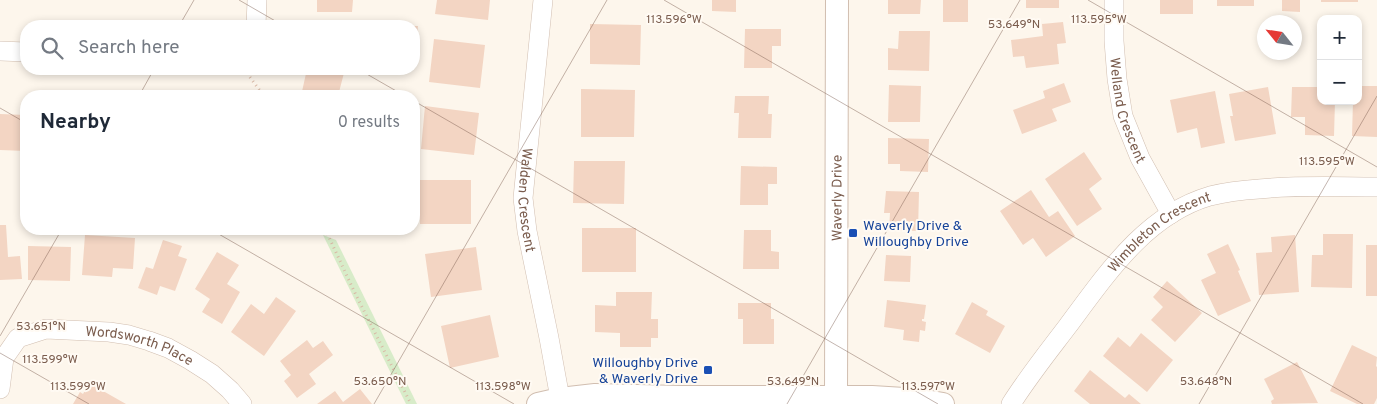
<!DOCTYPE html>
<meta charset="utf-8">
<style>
body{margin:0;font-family:Overpass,sans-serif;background:#f6f6f7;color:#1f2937}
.controls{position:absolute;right:15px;top:15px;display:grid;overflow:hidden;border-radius:10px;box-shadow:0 2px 8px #0003}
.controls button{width:45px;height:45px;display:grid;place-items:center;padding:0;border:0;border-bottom:1px solid #e0e1e3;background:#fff;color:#1f2937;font:25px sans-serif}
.compass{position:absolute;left:1257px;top:15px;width:45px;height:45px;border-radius:50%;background:#fff;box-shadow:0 2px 8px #0003;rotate:300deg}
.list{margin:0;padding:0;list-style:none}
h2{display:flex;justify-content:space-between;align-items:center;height:65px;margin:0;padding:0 20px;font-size:21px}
h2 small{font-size:16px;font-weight:400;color:#747a83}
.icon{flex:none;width:28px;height:28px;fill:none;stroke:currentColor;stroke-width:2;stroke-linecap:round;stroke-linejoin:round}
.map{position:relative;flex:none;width:1377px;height:404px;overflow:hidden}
.search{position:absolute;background:#fff;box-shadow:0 2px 8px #0003;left:20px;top:20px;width:400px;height:55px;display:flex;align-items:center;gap:12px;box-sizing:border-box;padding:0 18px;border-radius:20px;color:#747a83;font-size:19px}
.panel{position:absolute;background:#fff;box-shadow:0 2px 8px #0003;left:20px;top:90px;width:400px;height:145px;border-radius:20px}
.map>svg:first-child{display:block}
.green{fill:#d8ecc9}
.building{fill:#f3d5c3}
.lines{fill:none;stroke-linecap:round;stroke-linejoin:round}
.minor-casing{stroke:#d1beb0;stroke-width:20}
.tertiary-casing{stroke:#d1beb0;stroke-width:24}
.path{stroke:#d9b8a5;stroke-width:3;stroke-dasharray:1 4;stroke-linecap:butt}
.minor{stroke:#fff;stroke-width:19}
.tertiary{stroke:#fff;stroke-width:22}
.ticks{fill:none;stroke:#7a5c4d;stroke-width:1;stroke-opacity:0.45}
.transit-dot{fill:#1a4fb4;stroke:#fffaf3;stroke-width:2}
.labels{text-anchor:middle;stroke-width:4;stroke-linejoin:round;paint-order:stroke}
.street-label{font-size:14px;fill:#7a5c4d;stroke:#fffaf3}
.transit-label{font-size:14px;fill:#164399;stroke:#fffaf3;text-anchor:start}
.ticks-label{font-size:12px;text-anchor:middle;fill:#7a5c4d;stroke:#fffaf3;stroke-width:4;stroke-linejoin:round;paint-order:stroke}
</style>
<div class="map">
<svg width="1377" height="404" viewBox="0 0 1377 404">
<rect width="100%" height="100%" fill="#fdf6ec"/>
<!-- green -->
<path class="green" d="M323,235L336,240L417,404H406Z"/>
<!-- building -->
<path class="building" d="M317,0H353L352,12H317Z
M437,0H490L488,20L435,14Z
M712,0H736V12L712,11Z
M888,0H921L920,14H888Z
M943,0H968V22H943Z
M1026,0H1059V8H1026Z
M1160,0H1193V14H1160Z
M1217,0H1254V6H1217Z
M1282,0H1300V12L1282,11Z
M1321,0H1358V2H1321Z
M319,20L342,26H318Z
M1063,22L1066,43L1057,44L1059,64L1026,68L1024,56L1013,57L1011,40L1043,36L1042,24Z
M389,23L407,25V26H388Z
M590,24L641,25L640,65L590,64Z
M414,26H418L415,53H414Z
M745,29H781V46H772V68H744Z
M899,31H930L929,71L888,70V48L898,49Z
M434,39L485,45L480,88L429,82Z
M307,69H345L338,96H301Z
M1064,83L1071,102L1052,109L1057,121L1022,134L1013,110L1045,98L1043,91Z
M889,85L921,86L920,122H888Z
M1358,86H1377V137L1352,136L1353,101H1358Z
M1268,87L1276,134L1235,141L1230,116H1233L1229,94Z
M1292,87H1321V101H1335L1334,136L1305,135V117H1291Z
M581,89L635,90L634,137H581Z
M1215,91L1225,143L1201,148L1197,128L1177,133L1170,100Z
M735,96H769L768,114H772L771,138H738L739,113H734Z
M425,106L479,113L474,155L421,149Z
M0,114L26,115V151L0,150Z
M888,138L929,139L928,172L900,171V164H888Z
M1084,152L1102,179L1089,189L1102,209L1077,226L1045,179Z
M574,161H625L624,204L573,203Z
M741,166L777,167V184H768V205H740Z
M419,180H471V224H420Z
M1031,190L1049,217L1058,211L1075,236L1046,257L1033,238L1023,245L1000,211Z
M886,191L919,192L918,231L889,230L890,213H884Z
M0,225H6L8,257L20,256L22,279L0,280Z
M582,228H636V272H582Z
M744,230H771V251L779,252V269H743Z
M1323,234H1353L1352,288L1311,287L1312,255H1323Z
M85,235L135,238L133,269L113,268L112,277L82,275Z
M1295,235L1299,292L1259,295L1256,253L1272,252L1271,237Z
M163,240L182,246L178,256L187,259L175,291L160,286L157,295L138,288L146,267L153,269Z
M1228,244L1240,270L1238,271L1251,301L1218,316L1201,280L1216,273L1207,254Z
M1366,245H1377V296H1366Z
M28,246L71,247L70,281L28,280Z
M476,247L482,290L431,297L425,254Z
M217,252L239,265L227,284L240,292L222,324L202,312L210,299L195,289Z
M886,255L911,256L910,282L884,281Z
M1167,281L1202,313L1175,342L1151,320L1163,307L1153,297Z
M616,292H652L651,319H658V338H651V347H620V333L595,332V305L616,306Z
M276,297L296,311L264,356L231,332L251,304L264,314Z
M887,300L926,305L924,319H922V321L926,322L925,331L920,330L919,342L903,340L904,330L884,327Z
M972,302L988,311L986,315L1005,326L990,353L955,334Z
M738,303H771V319H774V344H743V319H738Z
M490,315L499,357L450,368L441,326Z
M1141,333L1173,360L1147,392L1103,356L1118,337L1130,347Z
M307,340L313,348L323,341L333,355L309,374L316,384L297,398L284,381L291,375L280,361Z
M1352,345L1377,357L1376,366L1377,367V398L1374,404H1357L1330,391Z
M1297,362L1318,403L1272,404L1271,401L1274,399L1264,379Z
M1090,370L1125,398L1129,394L1141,404H1090L1074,391Z
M89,383L126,404H73L80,392L83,394Z
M360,389L372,404H317L335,391L343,402Z"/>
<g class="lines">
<!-- minor casing -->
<g class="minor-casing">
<g id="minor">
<path id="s1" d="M543,0L523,198L527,231L549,338L561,404"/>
<path id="s2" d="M1114,0V41L1117,79L1123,116L1140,158L1171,214"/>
<path d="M256,26L257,0"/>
<path d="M0,51L26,52"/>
<path id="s3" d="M0,389L4,358L18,338L46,329L109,332L129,335L149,341L168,348L190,360L212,374L230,390L242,404"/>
<path id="s4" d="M1011,404C1028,377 1048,352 1067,327C1106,275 1145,215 1210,196C1226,192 1243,190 1259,189C1298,185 1338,187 1377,187"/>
</g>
</g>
<!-- tertiary casing -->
<g class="tertiary-casing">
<g id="tertiary">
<path id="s5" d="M836,396L837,0"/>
<path d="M538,404L560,399L595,395L680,397H872L920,400L943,404"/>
</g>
</g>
<!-- path -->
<path class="path" d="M244,69L263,95L265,96
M326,229L327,233L354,291L411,404"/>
<!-- minor -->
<use href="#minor" class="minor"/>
<!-- tertiary -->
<use href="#tertiary" class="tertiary"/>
</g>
<!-- ticks -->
<path class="ticks" d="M239,0L284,26M664,0L1363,404M1088,0L1377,167M179,26L194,0M358,69L405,96M139,96L154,69M414,101L938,404M0,108L26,123M210,229L514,404M0,336L62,229M0,353L89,404M374,404L607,0M787,404L1020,0M1199,404L1377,96"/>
<!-- markers -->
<g class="transit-dot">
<rect x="848" y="228" width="10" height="10" rx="2.5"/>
<rect x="703" y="365" width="10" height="10" rx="2.5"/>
</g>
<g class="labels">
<!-- street labels -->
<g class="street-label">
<text dy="5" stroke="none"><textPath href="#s2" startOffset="112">Welland Crescent</textPath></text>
<text dy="5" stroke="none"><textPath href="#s5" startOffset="198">Waverly Drive</textPath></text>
<text dy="5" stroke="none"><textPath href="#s1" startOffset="201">Walden Crescent</textPath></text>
<text dy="5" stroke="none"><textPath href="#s4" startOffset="230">Wimbleton Crescent</textPath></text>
<text dy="5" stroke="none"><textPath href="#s3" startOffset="181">Wordsworth Place</textPath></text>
</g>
<!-- transit labels -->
<g class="transit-label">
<text x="863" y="230">Waverly Drive &amp;<tspan x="863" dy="16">Willoughby Drive</tspan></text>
<text x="698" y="367" text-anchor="end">Willoughby Drive<tspan x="698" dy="16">&amp; Waverly Drive</tspan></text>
</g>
</g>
<g class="ticks-label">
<text x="674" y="23">113.596°W</text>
<text x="1099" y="23">113.595°W</text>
<text x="1014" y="28">53.649°N</text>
<text x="1327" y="165">113.595°W</text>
<text x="41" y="330">53.651°N</text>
<text x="50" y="363">113.599°W</text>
<text x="380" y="385">53.650°N</text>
<text x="793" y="385">53.649°N</text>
<text x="1206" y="385">53.648°N</text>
<text x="78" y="390">113.599°W</text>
<text x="503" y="390">113.598°W</text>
<text x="928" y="390">113.597°W</text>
</g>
</svg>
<div class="controls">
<button>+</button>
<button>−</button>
</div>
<svg class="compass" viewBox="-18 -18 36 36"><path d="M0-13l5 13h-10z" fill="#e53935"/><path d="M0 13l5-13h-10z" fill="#747a83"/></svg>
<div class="search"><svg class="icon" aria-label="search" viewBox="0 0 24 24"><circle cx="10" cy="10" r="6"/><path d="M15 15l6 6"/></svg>Search here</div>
<section class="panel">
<h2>Nearby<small>0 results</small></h2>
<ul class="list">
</ul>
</section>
</div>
